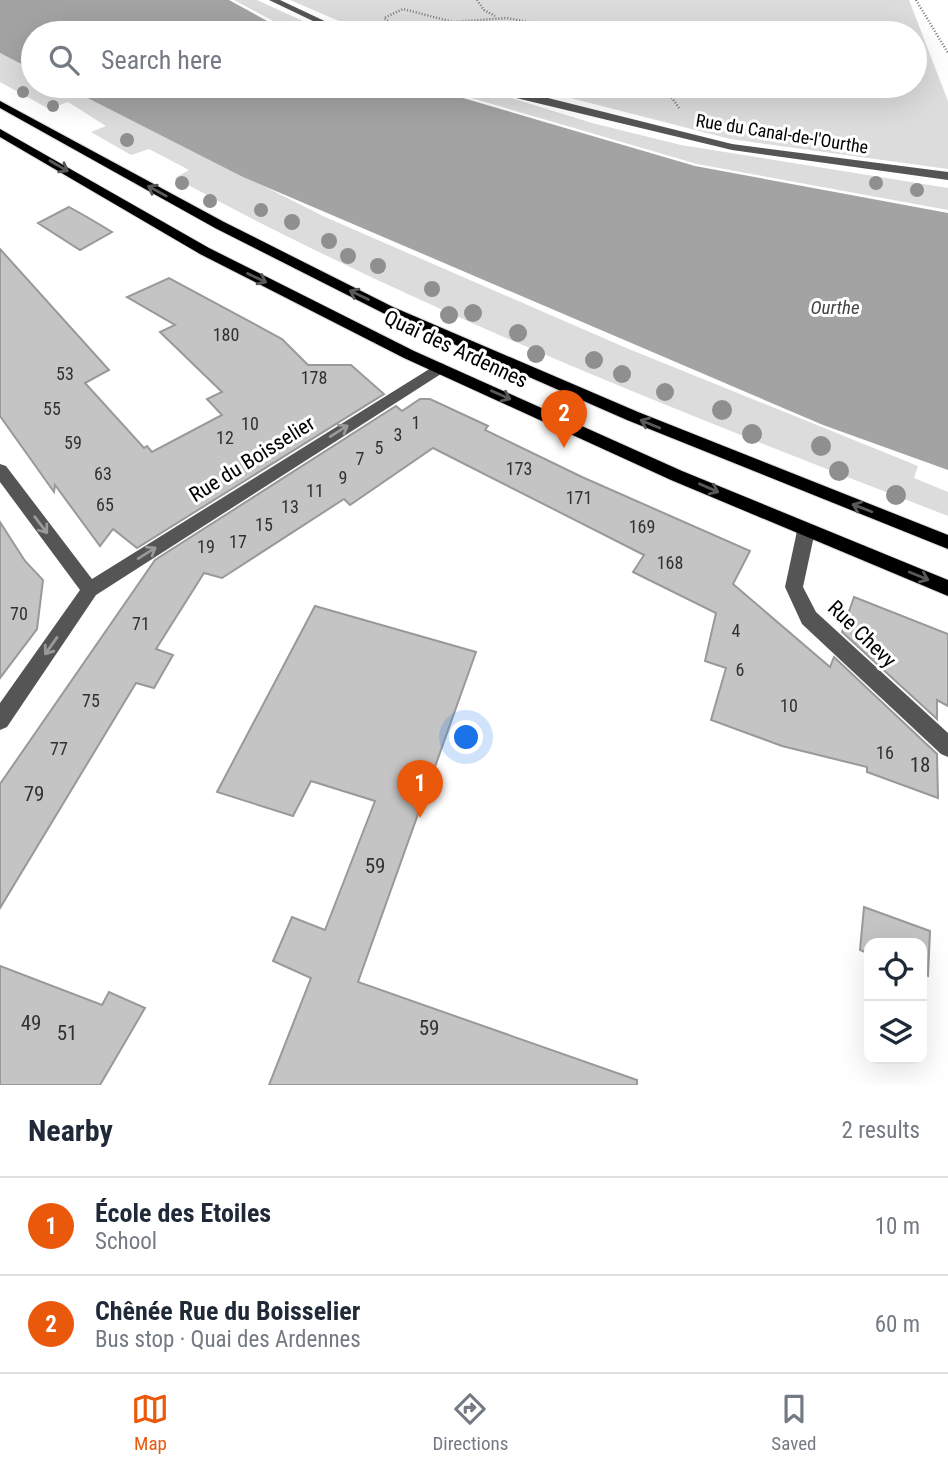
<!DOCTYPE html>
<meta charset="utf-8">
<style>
body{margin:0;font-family:"Roboto Condensed",sans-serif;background:#f2f2f3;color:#1f2937}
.controls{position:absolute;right:21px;bottom:21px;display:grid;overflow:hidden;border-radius:14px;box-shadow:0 7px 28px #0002}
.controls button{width:63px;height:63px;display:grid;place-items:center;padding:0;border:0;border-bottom:2px solid #e0e1e3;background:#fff;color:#1f2937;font:35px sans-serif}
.you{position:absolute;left:467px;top:738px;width:24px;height:24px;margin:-18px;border:5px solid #fff;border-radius:50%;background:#1a73e8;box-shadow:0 0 0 10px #1a73e833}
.badge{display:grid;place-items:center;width:46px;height:46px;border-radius:50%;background:#ea580c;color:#fff;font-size:23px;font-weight:700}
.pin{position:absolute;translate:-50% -58px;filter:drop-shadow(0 2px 4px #0008)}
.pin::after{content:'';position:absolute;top:37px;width:24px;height:21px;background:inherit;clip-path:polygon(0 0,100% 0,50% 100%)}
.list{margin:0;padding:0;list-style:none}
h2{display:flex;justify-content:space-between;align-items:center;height:91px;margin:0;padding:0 28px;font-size:30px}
h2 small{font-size:23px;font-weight:400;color:#747a83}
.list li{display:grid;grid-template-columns:46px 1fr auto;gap:21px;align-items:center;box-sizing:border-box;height:98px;padding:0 28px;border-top:2px solid #e0e1e3}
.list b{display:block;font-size:26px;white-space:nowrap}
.list p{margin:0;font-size:23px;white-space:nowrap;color:#747a83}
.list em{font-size:23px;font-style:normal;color:#747a83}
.icon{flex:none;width:38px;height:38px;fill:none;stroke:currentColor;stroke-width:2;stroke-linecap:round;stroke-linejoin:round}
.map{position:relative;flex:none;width:948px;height:1085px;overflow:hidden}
.search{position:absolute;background:#fff;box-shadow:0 7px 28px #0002;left:21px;right:21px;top:21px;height:77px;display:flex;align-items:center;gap:18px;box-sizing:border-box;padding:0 24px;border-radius:38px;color:#747a83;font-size:26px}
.sheet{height:287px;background:#fff}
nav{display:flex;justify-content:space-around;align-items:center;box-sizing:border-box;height:98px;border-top:2px solid #e0e1e3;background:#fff;font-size:19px;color:#747a83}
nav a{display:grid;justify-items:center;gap:4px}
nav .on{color:#ea580c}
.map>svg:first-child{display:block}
.green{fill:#dcdcdc}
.water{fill:#a3a3a3}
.building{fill:#c4c4c4;stroke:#999;stroke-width:2}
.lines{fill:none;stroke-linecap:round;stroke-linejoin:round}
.major-casing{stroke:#dbdbdb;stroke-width:2}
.path{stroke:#777;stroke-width:2.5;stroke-dasharray:1 2;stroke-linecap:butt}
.minor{fill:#555;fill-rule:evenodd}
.major{fill:#000;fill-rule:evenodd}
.tree{fill:#8f8f8f}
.oneway{stroke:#595959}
.oneway2{stroke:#999}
.labels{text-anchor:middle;stroke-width:6;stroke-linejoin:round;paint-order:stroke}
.far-street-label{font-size:18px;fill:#000;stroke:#fff}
.number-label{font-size:18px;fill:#313131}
.far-water-label{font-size:19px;font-style:italic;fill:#444;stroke:#fff}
.street-label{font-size:21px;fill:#000;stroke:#fff}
.near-number-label{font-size:21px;fill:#313131}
</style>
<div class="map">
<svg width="948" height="1085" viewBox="0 0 948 1085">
<rect width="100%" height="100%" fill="#fff"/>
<!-- green -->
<path class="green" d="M234,0H257L329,33H296Z
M290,0H909L948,101V169L730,139L524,86H915V33H367Z
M0,53L33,70V86H64L325,217L624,347L918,466L914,478L948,492V516C685,414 423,313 175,178L189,170L149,149L131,155L91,132L106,126L68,102L49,109L0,82Z
M430,86H472L592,123L681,145L948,188V210L697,164Z"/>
<!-- water -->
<path class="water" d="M0,0H229L289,33H33V70L0,53Z
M64,86H422L695,166L948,213V470L823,425L243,177Z"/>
<!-- building -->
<path class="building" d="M69,207L87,217L112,232L80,250L38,223Z
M0,249L109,370L85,383L144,448L147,446L152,452L222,415L207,399L222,392L160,332L175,325L127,297L169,278L282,339L308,365H351L384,394L137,548L113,529L100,546L55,485L54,492L0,416Z
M420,399H430L488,426L485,430L582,477L750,551L733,584L830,667L834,657L937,754L938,798L867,772V767L782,746L711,720L726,668L705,661L716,613L633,572L644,555L433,448L350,505L344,499L222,578L204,573L156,649L173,655L154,688L136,683L0,908V784L155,560L396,406L402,411Z
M0,522L25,561L43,580L37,629L0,678Z
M854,597L948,634V706L937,700V719L842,632Z
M315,606L476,652L358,982L637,1080V1085H269L311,978L273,961L292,917L325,930L375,801L311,781L293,816L217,792Z
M864,907L930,931L928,976L922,974V943H869V954L860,950Z
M0,966L102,1005L109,992L145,1008L100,1085H0Z"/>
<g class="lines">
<!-- major casing -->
<g class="major-casing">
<path id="major" d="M0,101L224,222L393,307L638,412L948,535V549L627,420L383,313L215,228L0,108Z
M0,129L209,248L414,351L682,471L948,580V596L671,480L404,358L200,254L0,137Z"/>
</g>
<!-- path -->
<path class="path" d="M477,0L484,10L495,16
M916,0L948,53
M405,33L384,18L403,9L453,22L507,18L585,33
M647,86L672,98L679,108"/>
<!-- minor -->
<path class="minor" d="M269,0H280L350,33H338Z
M486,86H500L732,144L948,172V180L732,150L512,97Z
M439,363L444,364V372L96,595L7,727L0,730V703L80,590L0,482V464L6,466L92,579Z
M806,524L812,526L815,531L803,587L816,612L948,733V757L941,754L802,624L785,587L797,531L800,526Z"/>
<!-- major -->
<use href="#major" class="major"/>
</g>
<!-- trees -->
<g class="tree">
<circle cx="23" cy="92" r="6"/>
<circle cx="53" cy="106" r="6"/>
<circle cx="127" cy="140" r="7"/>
<circle cx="182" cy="183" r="7"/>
<circle cx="876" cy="183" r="7"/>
<circle cx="917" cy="190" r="7"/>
<circle cx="210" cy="201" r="7"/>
<circle cx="261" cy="210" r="7"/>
<circle cx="292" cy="222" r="8"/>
<circle cx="329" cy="241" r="8"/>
<circle cx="348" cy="256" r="8"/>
<circle cx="378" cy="266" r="8"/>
<circle cx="432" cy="289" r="8"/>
<circle cx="473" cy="313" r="9"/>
<circle cx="449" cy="315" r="9"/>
<circle cx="518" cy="333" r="9"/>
<circle cx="536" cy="354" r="9"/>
<circle cx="594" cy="360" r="9"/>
<circle cx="622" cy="374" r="9"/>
<circle cx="665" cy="392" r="9"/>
<circle cx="722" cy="410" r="10"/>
<circle cx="752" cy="434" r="10"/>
<circle cx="821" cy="446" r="10"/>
<circle cx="839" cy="471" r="10"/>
<circle cx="896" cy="495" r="10"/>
</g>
<!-- one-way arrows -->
<defs><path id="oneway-shaft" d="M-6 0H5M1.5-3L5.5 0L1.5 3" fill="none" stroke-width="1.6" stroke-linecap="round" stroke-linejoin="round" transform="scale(1.75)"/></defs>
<g class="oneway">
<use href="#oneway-shaft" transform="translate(59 166) rotate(30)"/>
<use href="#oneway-shaft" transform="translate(157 191) rotate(-151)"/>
<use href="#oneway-shaft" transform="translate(257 278) rotate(26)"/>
<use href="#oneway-shaft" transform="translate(359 295) rotate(-154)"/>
<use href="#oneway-shaft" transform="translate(501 395) rotate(24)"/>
<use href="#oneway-shaft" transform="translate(650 424) rotate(-158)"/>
<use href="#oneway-shaft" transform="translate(709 488) rotate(24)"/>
<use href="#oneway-shaft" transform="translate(862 508) rotate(-159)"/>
<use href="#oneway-shaft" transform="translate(919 576) rotate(22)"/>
</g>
<g class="oneway2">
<use href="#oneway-shaft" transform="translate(339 431) rotate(-32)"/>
<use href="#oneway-shaft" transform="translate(41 525) rotate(53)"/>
<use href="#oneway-shaft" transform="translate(147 553) rotate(-32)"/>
<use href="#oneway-shaft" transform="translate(51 646) rotate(125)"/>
</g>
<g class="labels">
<!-- far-street labels -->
<g class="far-street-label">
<text transform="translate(782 134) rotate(9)" y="6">Rue du Canal-de-l'Ourthe</text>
</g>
<!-- number labels -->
<g class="number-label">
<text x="226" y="341">180</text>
<text x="65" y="380">53</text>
<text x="314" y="384">178</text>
<text x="52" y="415">55</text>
<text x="416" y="429">1</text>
<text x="250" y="430">10</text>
<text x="398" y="441">3</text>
<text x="225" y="444">12</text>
<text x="73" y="449">59</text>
<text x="379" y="454">5</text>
<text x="360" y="465">7</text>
<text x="519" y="475">173</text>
<text x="103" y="480">63</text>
<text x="343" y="484">9</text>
<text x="315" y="497">11</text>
<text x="579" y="504">171</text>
<text x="105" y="511">65</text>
<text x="290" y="513">13</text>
<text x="264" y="531">15</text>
<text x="642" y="533">169</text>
<text x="238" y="548">17</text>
<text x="206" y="553">19</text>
<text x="670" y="569">168</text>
<text x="19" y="620">70</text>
<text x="141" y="630">71</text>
<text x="736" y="637">4</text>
<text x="740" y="676">6</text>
<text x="91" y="707">75</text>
<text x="789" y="712">10</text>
<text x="59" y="755">77</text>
<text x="885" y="759">16</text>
</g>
<!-- far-water labels -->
<g class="far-water-label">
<text x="835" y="314">Ourthe</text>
</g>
<!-- street labels -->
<g class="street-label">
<text transform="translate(456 349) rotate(25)" y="7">Quai des Ardennes</text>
<text transform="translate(252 459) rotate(-32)" y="7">Rue du Boisselier</text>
<text transform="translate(862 634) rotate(44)" y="7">Rue Chevy</text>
</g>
<!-- near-number labels -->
<g class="near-number-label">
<text x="920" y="772">18</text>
<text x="34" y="801">79</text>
<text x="375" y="873">59</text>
<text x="31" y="1030">49</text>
<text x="429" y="1035">59</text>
<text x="67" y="1040">51</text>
</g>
</g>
</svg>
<div class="controls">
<button><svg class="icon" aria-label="locate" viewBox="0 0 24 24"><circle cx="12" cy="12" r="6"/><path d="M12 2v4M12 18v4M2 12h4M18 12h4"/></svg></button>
<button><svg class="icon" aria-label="layers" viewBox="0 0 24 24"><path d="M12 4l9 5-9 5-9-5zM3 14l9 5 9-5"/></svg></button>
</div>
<div class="you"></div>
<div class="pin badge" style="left:420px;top:818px">1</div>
<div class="pin badge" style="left:564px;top:448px">2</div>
<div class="search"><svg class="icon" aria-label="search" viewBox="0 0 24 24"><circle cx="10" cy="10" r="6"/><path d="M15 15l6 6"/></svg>Search here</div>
</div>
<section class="sheet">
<h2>Nearby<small>2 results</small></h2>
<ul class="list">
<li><span class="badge">1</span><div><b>École des Etoiles</b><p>School</p></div><em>10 m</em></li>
<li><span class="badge">2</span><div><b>Chênée Rue du Boisselier</b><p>Bus stop · Quai des Ardennes</p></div><em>60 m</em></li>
</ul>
</section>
<nav>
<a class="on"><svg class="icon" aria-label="map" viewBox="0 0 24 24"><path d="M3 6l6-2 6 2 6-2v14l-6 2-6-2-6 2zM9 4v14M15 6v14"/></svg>Map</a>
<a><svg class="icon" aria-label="directions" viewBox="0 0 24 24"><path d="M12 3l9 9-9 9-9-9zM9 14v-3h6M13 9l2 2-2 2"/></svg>Directions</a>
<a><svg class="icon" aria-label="saved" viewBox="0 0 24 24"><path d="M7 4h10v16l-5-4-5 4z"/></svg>Saved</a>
</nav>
